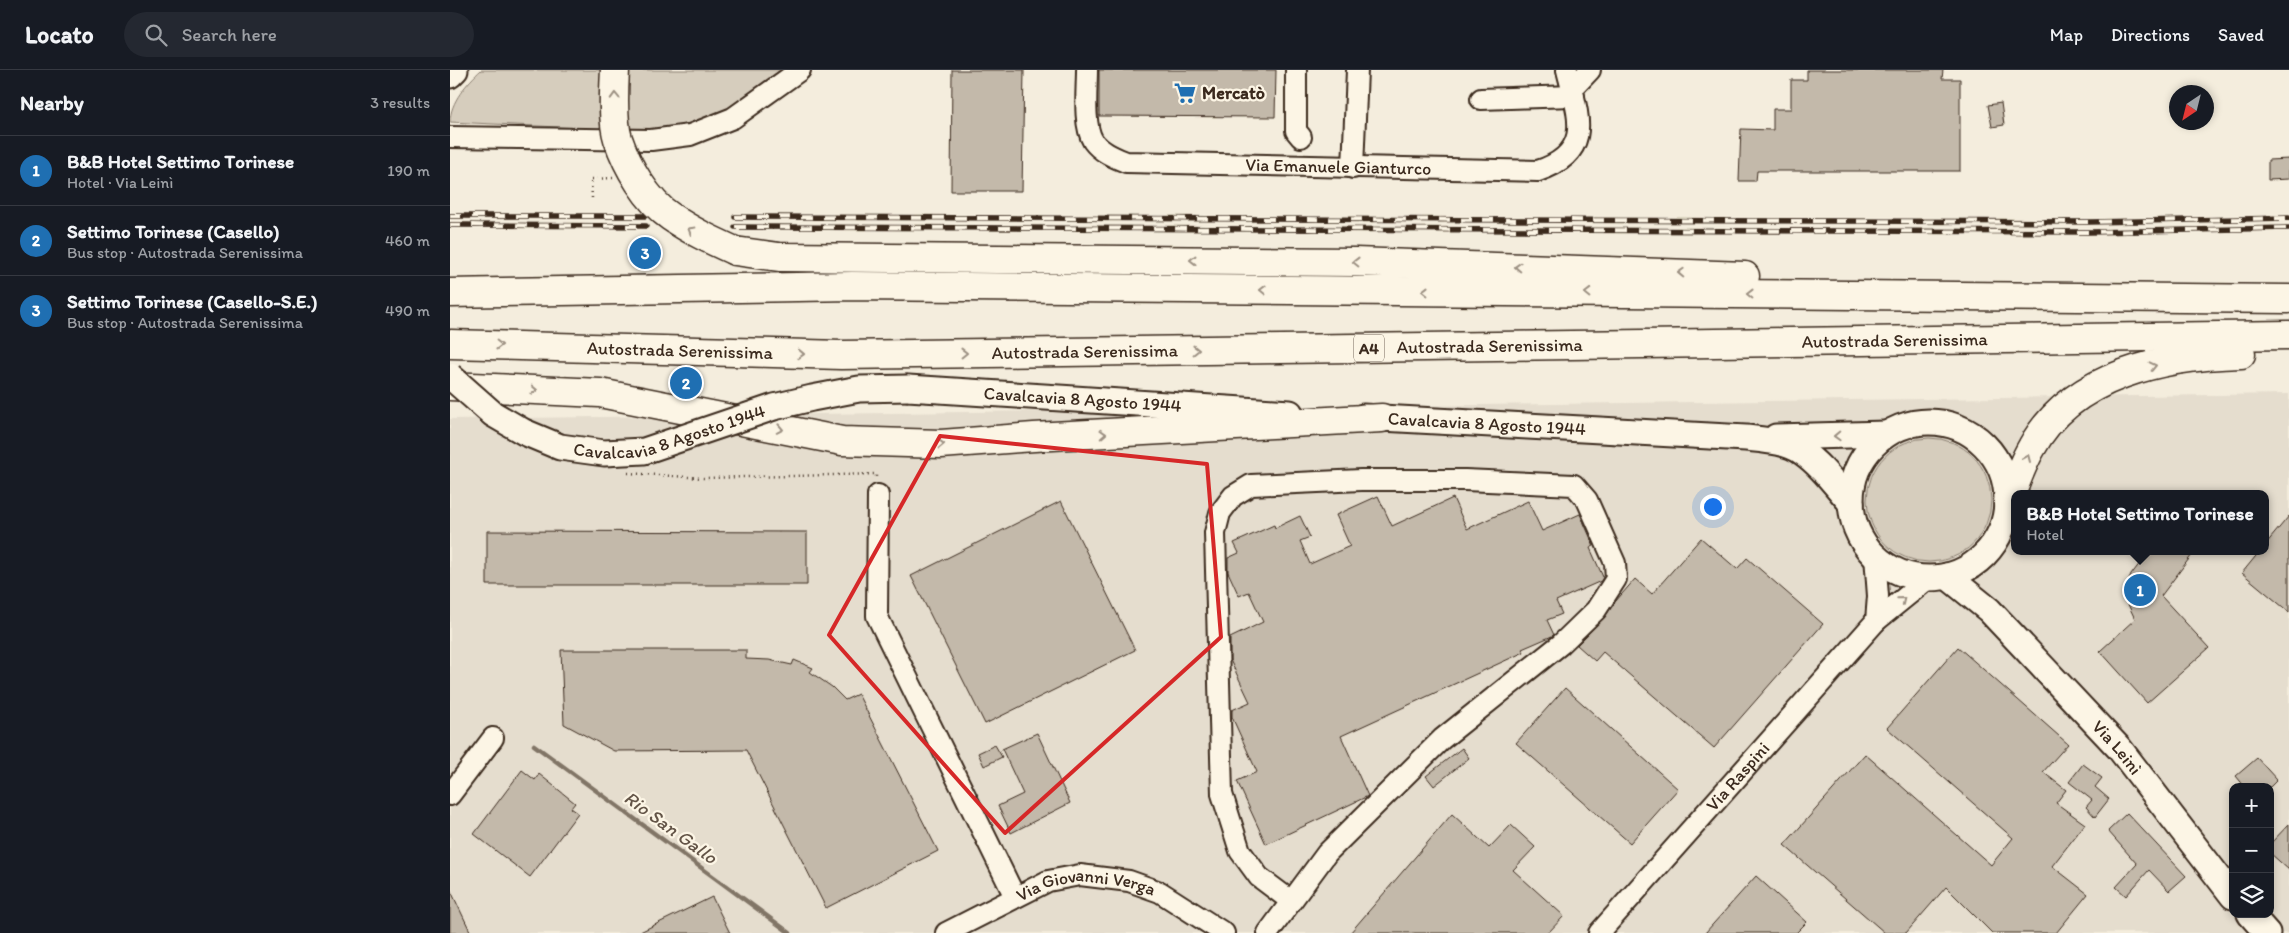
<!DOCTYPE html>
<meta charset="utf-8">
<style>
body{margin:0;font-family:Itim,sans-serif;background:#242831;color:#f1f3f6}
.controls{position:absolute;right:15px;bottom:15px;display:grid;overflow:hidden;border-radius:10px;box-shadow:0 2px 8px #0003}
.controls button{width:45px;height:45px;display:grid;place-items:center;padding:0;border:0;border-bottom:1px solid #363941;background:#171b24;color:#f1f3f6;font:25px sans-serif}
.compass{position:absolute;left:1719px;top:15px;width:45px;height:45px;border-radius:50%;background:#171b24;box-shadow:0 2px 8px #0003;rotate:215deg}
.you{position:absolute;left:1262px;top:436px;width:18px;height:18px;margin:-12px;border:4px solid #fff;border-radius:50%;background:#1a73e8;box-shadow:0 0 0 8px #1a73e833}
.badge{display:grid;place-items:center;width:32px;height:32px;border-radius:50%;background:#1f6fb2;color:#fff;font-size:16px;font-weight:700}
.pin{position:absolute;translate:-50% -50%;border:2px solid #fff;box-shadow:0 1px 5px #0006}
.popup{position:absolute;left:1561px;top:420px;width:258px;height:65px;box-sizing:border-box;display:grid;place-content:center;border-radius:10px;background:#171b24;filter:drop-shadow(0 1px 4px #0005);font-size:16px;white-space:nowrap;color:#9ea1a6}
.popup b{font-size:19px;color:#f1f3f6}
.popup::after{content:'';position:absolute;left:50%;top:100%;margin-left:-10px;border:10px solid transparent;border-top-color:#171b24}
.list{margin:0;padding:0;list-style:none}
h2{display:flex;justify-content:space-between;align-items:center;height:65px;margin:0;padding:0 20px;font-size:21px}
h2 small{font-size:16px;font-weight:400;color:#9ea1a6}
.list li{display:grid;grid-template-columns:32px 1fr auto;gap:15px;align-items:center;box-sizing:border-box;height:70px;padding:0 20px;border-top:1px solid #363941}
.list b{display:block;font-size:19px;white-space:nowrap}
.list p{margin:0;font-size:16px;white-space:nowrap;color:#9ea1a6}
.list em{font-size:16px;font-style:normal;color:#9ea1a6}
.icon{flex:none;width:28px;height:28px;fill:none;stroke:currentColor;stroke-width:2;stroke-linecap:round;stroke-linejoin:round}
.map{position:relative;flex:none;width:1839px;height:863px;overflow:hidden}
header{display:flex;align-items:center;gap:30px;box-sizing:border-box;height:70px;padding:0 25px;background:#171b24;border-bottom:1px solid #363941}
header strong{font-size:24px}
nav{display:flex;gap:28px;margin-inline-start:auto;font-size:18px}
.search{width:350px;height:45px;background:#242831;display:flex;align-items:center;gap:12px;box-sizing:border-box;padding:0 18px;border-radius:28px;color:#9ea1a6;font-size:19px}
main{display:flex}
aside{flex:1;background:#171b24}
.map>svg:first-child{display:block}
.built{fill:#e5ddce;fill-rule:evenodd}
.green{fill:#d6cdbd;stroke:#887c6e}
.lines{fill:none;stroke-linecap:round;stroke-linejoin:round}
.stream{stroke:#817466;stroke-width:4.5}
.building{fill:#c3b9aa;stroke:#3b2a1e}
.minor-casing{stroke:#3b2a1e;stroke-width:24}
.major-casing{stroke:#3b2a1e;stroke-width:29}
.highway-casing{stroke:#3b2a1e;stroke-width:31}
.path{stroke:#3b2a1e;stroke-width:2.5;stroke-dasharray:1 4;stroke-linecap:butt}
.minor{stroke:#fcf5e5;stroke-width:20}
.major{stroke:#fcf5e5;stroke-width:25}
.highway{stroke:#fcf5e5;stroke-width:28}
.rail-casing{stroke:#3b2a1e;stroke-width:5.5}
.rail{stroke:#fcf5e5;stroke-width:4;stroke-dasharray:11;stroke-linecap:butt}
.major-bridge-casing{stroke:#3b2a1e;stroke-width:29;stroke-linecap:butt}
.highway-bridge-casing{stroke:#3b2a1e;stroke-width:31;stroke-linecap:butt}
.major-bridge{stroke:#fcf5e5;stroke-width:25}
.highway-bridge{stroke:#fcf5e5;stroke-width:28}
.oneway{stroke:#9c9082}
.marked{fill:none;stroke:#d62828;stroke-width:4;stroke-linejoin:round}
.labels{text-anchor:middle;stroke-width:4.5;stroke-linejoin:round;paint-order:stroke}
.shield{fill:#fcf5e5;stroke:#75675a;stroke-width:1}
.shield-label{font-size:16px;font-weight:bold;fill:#3b2a1e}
.poi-label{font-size:18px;font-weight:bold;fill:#3b2a1e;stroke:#fcf5e5;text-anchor:start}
.street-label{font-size:18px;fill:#3b2a1e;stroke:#fcf5e5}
.water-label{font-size:19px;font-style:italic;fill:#645548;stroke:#fcf5e5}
</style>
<header>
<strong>Locato</strong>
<div class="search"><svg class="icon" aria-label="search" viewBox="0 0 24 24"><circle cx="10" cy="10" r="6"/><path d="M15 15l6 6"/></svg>Search here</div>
<nav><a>Map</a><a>Directions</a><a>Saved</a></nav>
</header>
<main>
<aside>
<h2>Nearby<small>3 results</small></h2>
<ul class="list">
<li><span class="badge">1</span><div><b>B&amp;B Hotel Settimo Torinese</b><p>Hotel · Via Leinì</p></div><em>190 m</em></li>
<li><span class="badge">2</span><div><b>Settimo Torinese (Casello)</b><p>Bus stop · Autostrada Serenissima</p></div><em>460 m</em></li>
<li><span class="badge">3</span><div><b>Settimo Torinese (Casello-S.E.)</b><p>Bus stop · Autostrada Serenissima</p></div><em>490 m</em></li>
</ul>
</aside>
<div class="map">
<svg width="1839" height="863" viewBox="0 0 1839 863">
<rect width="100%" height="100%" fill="#f4eddd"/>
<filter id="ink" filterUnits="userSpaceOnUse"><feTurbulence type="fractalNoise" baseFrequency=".02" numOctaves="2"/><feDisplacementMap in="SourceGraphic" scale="10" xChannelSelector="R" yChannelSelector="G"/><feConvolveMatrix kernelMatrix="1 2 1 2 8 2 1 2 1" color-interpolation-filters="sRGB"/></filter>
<g filter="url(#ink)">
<!-- built -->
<path class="built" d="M1839,324V863H0V349ZM1565,424H1815V481H1565ZM1783,717H1820V844H1783Z"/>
<!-- green -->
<path class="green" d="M31,0H154L153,59L0,52C0,32 17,13 31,0Z
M179,0H332L281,40L237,60L179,64L176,30Z
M1417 430a62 62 0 1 1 124 0a62 62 0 1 1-124 0Z"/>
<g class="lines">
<!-- stream -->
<path class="stream" d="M84,675L340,863"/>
</g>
<!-- building -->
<path class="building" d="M502,0H574L572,121H501Z
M649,0H826L825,47L649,46Z
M1357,0H1493L1492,9H1510V101H1307L1306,111H1289L1291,59L1323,60V39H1341V10H1357Z
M1551,33L1554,55L1542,57L1538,35Z
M1839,89V109L1818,110V90Z
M928,426L942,456L1003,428L1017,459L1078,431L1092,461L1130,444L1144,476L1140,478L1153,507L1151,511L1106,531L1112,544L1097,550L1104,565L1102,566L1072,579L1074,582L891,666L918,726L816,774L787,711L807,702L782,647V640L800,632L780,590V568L813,552L799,522L789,526L778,502V488L789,483L784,473L824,455L825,458L850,446L860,467L850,471L860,494L900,476L886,445Z
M611,431L685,580L535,654L461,506Z
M1839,446V542L1792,503L1810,481H1815V475Z
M37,461L357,462V515H37Z
M1251,468L1287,499L1297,488L1373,554L1264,678L1153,582L1145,591L1127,575L1154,548L1165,532L1185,509L1202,524Z
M1699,481H1745L1711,526L1759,578L1697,633L1650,581L1685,549L1676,530V518L1681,505Z
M1508,577L1618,674L1593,702L1616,720L1606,733L1635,754L1602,796L1638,824L1606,863H1542L1496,817L1456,863H1435L1334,775L1415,684L1541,795L1563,768L1437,658Z
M111,580H296V589L319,590L342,595L344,590L363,598L360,602L382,617L395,630L408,624L488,781L376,838L296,680L164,681L114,654Z
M1115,618L1228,719L1180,773L1066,673Z
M587,663L620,733L561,763L548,736L573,724L552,679Z
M545,675L552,687L534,696L528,683Z
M1012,678L1019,688L984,716L976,706Z
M1807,688L1827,710L1820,717H1795L1786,706Z
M1633,694L1652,708L1645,717L1659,729L1645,747L1636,737L1642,730L1619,712Z
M72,700L85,710L89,704L125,733L121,738L128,743L80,807L24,764Z
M1677,743L1736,806L1719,821L1699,800L1676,826L1666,817L1687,794L1658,761Z
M1002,744L1039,778L1061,755L1085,777L1063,800L1114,846L1098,863H900Z
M1839,754V800L1820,783V774Z
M1306,806L1357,852L1346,863H1255Z
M0,819L21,863H0Z
M262,827L280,863H188Z"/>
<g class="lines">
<!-- minor casing -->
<g class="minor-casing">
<g id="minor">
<path id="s1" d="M637,0C637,19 633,55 643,71C651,82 664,87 676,92L1088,101C1145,82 1128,45 1117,0"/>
<path d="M846,0V61L851,67"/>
<path d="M1122,19L1140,0"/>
<path d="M1031,29L1124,26"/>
<path d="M0,67L201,70L240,65L283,48L350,0"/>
<path d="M903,98L907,0"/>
<path d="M428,425L427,546L565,827"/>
<path d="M1425,486L1428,526L1426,551"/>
<path d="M0,725L43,668"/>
<path id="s2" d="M496,863L598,811L630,805L679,811L710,822L774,863"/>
<path d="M818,863L877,783L992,669L1111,574L1146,540L1166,509L1165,493L1137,430L1124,415L1015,410H911L801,415L783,426L770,443L765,463L772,724L790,781L809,807L841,831"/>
<path id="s3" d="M1149,863L1426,551L1479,508"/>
</g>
</g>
<!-- major casing -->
<g class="major-casing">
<g id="major">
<path d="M0,5L5,0"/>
<path id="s4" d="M458,318L840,343"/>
<path id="s5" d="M913,347L1296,368C1314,370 1337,371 1352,382C1371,395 1386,416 1401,433"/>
<circle cx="1479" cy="430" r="78"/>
<path d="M1326,367L1436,364"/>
<path id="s6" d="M1497,506L1539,540L1669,678L1783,826"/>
<path d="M1800,844L1817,863"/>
</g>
</g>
<!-- highway casing -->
<g class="highway-casing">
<g id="highway">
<path d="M285,181L329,187L905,192L1295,206"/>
<path d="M0,223L402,216L1839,229"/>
<path id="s7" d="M0,274L391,285L1839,265"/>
<path d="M0,316L150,323L392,371L491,374L584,367L932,348"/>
<path d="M1558,433C1565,414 1572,394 1582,377C1622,304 1715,286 1791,284"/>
</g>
</g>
<!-- path -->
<path class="path" d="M142,128L141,109L163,108
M178,403L253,408L426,404V408"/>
<!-- minor -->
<use href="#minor" class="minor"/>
<!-- major -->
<use href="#major" class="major"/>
<!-- highway -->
<use href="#highway" class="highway"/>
<!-- rail casing -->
<g class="rail-casing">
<path id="rail" d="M0,146H195
M285,147L1640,152L1839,148
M0,155L196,156
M285,157L1640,162L1839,158"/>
</g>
<!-- rail -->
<use href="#rail" class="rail"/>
<!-- major-bridge casing -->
<g class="major-bridge-casing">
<g id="major-bridge">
<path id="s8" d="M0,306L43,344L74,362L110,377L154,383L194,381L324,337L362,328L409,319L458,318"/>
</g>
</g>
<!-- highway-bridge casing -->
<g class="highway-bridge-casing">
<path id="highway-bridge" d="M165,0C164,20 162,50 168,69C177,96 197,131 221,147C241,161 263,171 285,181"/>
</g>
<!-- major-bridge -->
<use href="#major-bridge" class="major-bridge"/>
<!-- highway-bridge -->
<use href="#highway-bridge" class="highway-bridge"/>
</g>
<!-- one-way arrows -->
<defs><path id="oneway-chevron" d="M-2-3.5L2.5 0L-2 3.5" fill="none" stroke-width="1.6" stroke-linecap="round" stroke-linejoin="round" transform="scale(1.25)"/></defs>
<g class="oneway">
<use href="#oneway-chevron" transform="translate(165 26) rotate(-92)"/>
<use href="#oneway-chevron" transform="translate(241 160) rotate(-149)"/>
<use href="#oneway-chevron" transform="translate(743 190) rotate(-180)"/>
<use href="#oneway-chevron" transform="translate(906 192) rotate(-179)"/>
<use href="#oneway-chevron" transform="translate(1068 197) rotate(-178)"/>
<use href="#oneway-chevron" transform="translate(1231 203) rotate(-178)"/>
<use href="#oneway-chevron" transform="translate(813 220) rotate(-179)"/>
<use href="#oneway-chevron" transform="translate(975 221) rotate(-179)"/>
<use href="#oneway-chevron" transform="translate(1138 223) rotate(-179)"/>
<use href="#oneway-chevron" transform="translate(1300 224) rotate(-179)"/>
<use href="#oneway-chevron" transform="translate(49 275) rotate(1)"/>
<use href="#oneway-chevron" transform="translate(746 280) rotate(-1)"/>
<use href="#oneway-chevron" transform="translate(514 283) rotate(-1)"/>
<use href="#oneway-chevron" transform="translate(351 284) rotate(2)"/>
<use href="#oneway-chevron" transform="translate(1703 296) rotate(-13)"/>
<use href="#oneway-chevron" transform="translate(84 320) rotate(2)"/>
<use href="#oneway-chevron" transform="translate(330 359) rotate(11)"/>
<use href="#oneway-chevron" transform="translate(653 364) rotate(-3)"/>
<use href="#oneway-chevron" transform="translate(1387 366) rotate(178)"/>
<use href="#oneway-chevron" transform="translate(491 374) rotate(-2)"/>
<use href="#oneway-chevron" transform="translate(1577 388) rotate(-66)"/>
<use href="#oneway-chevron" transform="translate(1452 530) rotate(-39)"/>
</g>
</g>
<!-- marked area -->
<path class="marked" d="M490,366L757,394L771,567L555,763L379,565Z"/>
<!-- icons -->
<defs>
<g id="supermarket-bare" transform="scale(1.725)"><path d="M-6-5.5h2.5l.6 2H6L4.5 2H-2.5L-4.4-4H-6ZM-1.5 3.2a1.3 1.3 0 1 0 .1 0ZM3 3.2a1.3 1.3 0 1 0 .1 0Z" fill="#1f6fb2" stroke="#fcf5e5" stroke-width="2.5" paint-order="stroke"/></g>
</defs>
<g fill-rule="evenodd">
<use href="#supermarket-bare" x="735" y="23"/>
</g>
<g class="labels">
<!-- shield labels -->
<rect class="shield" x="904" y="264.5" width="30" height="27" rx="4"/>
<g class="shield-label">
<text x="919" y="284">A4</text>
</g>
<!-- poi labels -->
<g class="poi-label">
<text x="752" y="29">Mercatò</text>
</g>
<!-- street labels -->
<g class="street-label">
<text dy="6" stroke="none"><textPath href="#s1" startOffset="324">Via Emanuele Gianturco</textPath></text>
<text dy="6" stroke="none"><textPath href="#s7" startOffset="1445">Autostrada Serenissima</textPath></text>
<text dy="6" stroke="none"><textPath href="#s7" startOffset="1040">Autostrada Serenissima</textPath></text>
<text dy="6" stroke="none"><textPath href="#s7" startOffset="230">Autostrada Serenissima</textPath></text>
<text dy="6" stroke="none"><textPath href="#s7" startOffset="635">Autostrada Serenissima</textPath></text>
<text dy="6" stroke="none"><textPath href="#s4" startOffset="175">Cavalcavia 8 Agosto 1944</textPath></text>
<text dy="6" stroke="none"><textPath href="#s5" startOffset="124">Cavalcavia 8 Agosto 1944</textPath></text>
<text dy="6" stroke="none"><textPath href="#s8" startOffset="245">Cavalcavia 8 Agosto 1944</textPath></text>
<text dy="6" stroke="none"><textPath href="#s6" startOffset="242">Via Leinì</textPath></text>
<text dy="6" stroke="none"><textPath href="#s3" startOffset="209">Via Raspini</textPath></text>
<text dy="6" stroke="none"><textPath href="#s2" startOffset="152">Via Giovanni Verga</textPath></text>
</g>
<!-- water labels -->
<g class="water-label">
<text transform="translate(221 757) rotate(36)" y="7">Rio San Gallo</text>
</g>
</g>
</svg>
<div class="controls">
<button>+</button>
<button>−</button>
<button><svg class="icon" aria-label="layers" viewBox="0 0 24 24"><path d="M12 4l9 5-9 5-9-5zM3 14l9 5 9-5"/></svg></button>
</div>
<svg class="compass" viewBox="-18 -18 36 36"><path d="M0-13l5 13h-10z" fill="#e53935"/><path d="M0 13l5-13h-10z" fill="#9ea1a6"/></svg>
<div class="you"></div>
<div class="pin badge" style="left:1690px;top:520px">1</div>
<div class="popup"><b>B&amp;B Hotel Settimo Torinese</b>Hotel</div>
<div class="pin badge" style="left:236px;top:313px">2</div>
<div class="pin badge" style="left:195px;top:183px">3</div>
</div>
</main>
